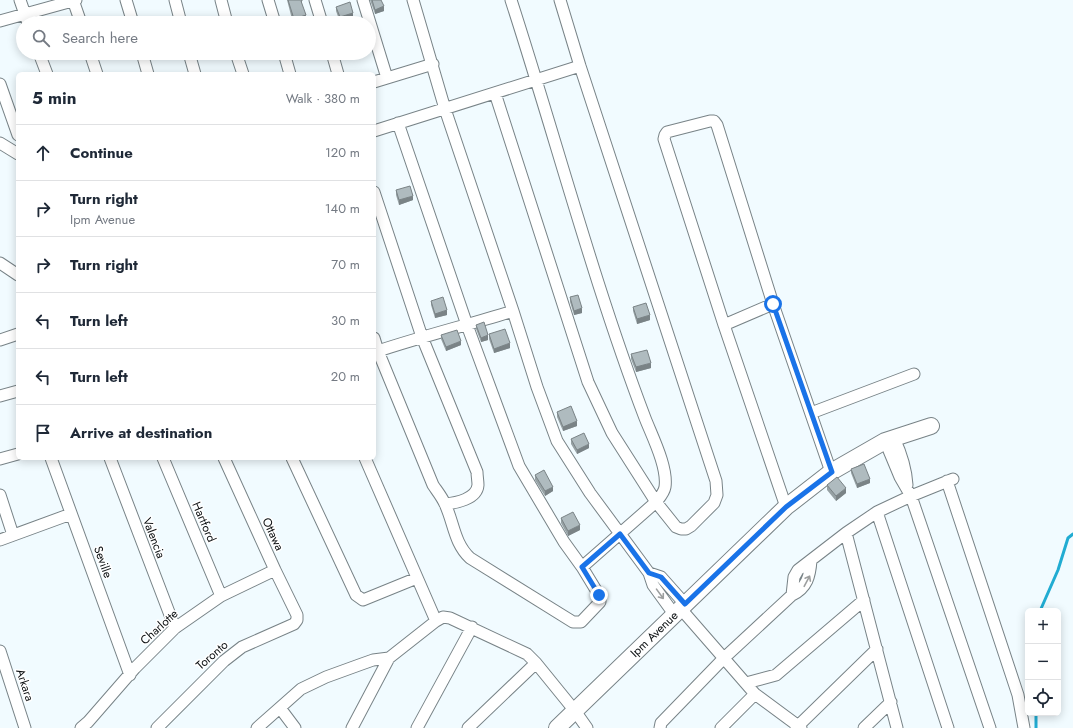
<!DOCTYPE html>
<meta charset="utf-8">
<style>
body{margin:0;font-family:Jost,sans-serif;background:#f6f6f7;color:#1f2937}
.controls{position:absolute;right:12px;bottom:12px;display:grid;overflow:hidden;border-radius:6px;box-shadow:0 2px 10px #0003}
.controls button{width:36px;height:36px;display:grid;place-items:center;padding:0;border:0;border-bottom:1px solid #e0e1e3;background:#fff;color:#1f2937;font:20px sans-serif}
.stop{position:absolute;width:12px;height:12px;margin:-9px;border:3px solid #1a73e8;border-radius:50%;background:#fff}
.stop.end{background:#1a73e8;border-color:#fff;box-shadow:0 1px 4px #0008}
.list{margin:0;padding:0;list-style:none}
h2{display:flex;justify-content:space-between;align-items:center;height:52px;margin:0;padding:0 16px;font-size:17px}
h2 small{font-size:13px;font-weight:400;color:#747a83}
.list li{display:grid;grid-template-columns:26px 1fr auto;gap:12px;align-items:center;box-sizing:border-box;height:56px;padding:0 16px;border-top:1px solid #e0e1e3}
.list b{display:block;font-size:15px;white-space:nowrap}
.list p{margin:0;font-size:13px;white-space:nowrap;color:#747a83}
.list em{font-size:13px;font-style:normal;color:#747a83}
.icon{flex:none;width:22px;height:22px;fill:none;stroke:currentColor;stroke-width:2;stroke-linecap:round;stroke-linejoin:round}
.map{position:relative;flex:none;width:1073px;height:728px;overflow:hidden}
.search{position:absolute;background:#fff;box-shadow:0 2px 10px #0003;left:16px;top:16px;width:360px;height:44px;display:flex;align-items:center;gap:10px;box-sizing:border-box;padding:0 14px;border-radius:22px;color:#747a83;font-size:15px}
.panel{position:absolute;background:#fff;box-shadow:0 2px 10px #0003;left:16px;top:72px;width:360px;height:388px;border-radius:6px}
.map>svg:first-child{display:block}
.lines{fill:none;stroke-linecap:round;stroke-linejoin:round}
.stream{stroke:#21acd2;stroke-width:3}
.street-casing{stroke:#788387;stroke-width:13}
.secondary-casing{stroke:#788387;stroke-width:18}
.street{stroke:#fff;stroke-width:11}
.secondary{stroke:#fff;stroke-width:16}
.wall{fill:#96a1a4}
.shaded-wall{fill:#7a8386}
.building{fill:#afbbbf;stroke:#7a8386}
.oneway{stroke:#9d9f9f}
.route{stroke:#1a73e8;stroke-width:5}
.labels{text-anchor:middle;stroke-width:3;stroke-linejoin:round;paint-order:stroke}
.street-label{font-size:12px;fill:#0a0e10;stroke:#fff}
</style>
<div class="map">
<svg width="1073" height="728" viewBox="0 0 1073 728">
<rect width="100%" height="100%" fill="#f1fbff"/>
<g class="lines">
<!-- stream -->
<path class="stream" d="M1040,611L1058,570L1068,538L1073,534
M1036,713V728"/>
<!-- street casing -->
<g class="street-casing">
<path id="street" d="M20,0L28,23
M73,0L81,23
M126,0L133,23
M175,0L181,23
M221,0L227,23
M268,0L275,23
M315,0L322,23
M363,0L387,78
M413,0L445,109L513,311L537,387L557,441L590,493L649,573L653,585L674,614
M511,0C556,139 593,281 645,418C652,436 668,467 665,487C664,493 660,497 656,502L582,567
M0,21L76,0
M39,53L47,74
M90,53L97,74
M142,53L148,74
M189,53L195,74
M236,53L243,74
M284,53L290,74
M332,53L338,74
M374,82L433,64
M0,84L18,135
M495,93L588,382L612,433L656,502L676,527L681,529H686L691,526L714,503L717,495L716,481L580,66L560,0
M374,131L580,66
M0,143L18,154
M374,192L422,337L477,472C477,476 478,481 478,485C477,499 456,503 445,504
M0,263L18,275
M773,304L724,325L664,139L665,135L667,132L710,121H714L717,125L773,304L831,472
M724,325L786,507
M374,338L378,351C423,336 468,325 513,311
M0,340L18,334
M374,353L378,351L433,485C437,491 442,497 445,504C454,523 454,543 470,558L573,622H581L600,602L599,595L582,567L564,542L519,466L467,325L398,123
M0,396L18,391
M811,413L914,374
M894,438C901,453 906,468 907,485
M885,441L900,477L911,496L990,728
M51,458L130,675
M110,458L175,628
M163,458L221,596
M292,458L356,595L363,600L417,578
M365,458L436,621
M0,459L18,454
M947,481L1018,695L1024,728
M0,495L13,535
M877,512L948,728
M846,533L897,728
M0,540L71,514
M649,573L661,577L685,604
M792,595L794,577L798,570L846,533L877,512L911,496L953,479
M681,609L755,694L801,728
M0,651L25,728
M746,683L776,675L864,600
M280,708L295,728
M81,728L88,722L135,668L175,628L221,596L275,570
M157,728L224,661L242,647L294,624L297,620V615L275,570L224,458
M257,728L301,689L326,677L359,665L373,660L389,658L436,621L443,617L450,618L527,654L536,663L575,711L587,728
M352,728L389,658
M417,728L472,627
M468,728L536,663
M660,728L661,723L724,658L792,595C807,588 810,576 811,560
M721,728L755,694
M796,728L877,649
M864,728L891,702"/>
</g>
<!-- secondary casing -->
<g class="secondary-casing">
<g id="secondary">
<path id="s1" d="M557,728L786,507L831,472L885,441L931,426"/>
</g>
</g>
<!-- street -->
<use href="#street" class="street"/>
<!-- secondary -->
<use href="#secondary" class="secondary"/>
</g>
<!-- wall -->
<path class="wall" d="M287,0H302V5L306,20L297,23H293Z
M370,0H381L384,11L375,14Z
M336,7L353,18L340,22L336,11Z
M396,190L413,200L399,205L396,195Z
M570,297L582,313L574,315L570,302Z
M431,301L447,315L435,318L431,305Z
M633,307L650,320L637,324L633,311Z
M476,325L488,340L481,342L476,329Z
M489,334L510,348L494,353L489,339Z
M441,335L461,345L446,351L441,339Z
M631,354L651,368L636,372L631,359Z
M557,412L577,426L563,431L557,417Z
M571,439L589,448L577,454L571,444Z
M851,469L870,483L857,488L851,473Z
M535,475L553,491L545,496L535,480Z
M827,485L846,493L836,501L827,490Z
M561,518L580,530L568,536L561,523Z"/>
<!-- shaded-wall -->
<path class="shaded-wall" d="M384,6V11L375,14V10Z
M353,13V18L340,22V17Z
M306,15V20L297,23H294V19Z
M413,196V200L399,205V200Z
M582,308V313L574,315V311Z
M447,310V315L435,318V314Z
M650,315V320L637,324V319Z
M488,335V340L481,342V338Z
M461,341V345L446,351V347Z
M510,343V348L494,353V349Z
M651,363V368L636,372V367Z
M577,421V426L563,431V427Z
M589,444V448L577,454V450Z
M870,479V483L857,488V484Z
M553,487V491L545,496V491Z
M846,488V493L836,501V496Z
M580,525V530L568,536V531Z"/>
<!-- building -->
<path class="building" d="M288,0H302V1H301L306,15L294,19Z
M372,0H381L384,6L375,10Z
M350,2L353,13L340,17L336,7Z
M410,186L413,196L399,200L396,190Z
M578,295L582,308L574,311L570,297Z
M443,297L447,310L435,314L431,301Z
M646,303L650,315L637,319L633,307Z
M484,322L488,335L481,338L476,325Z
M505,329L510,343L494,349L489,334Z
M457,330L461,341L446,347L441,335Z
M647,350L651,363L636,367L631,354Z
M571,406L577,421L563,427L557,412Z
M584,433L589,444L577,450L571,439Z
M864,464L870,479L857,484L851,469Z
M544,470L553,487L545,491L535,475Z
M837,477L846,488L836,496L827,485Z
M573,512L580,525L568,531L561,518Z"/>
<!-- one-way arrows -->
<defs><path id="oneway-shaft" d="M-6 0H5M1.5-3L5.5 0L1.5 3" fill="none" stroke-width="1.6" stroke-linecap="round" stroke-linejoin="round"/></defs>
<g class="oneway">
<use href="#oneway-shaft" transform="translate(807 581) rotate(-62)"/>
<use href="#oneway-shaft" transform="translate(660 594) rotate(54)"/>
</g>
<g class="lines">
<!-- route -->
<path class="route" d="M599,595L582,567L620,534L649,573L661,577L685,604L786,507L832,472L773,304"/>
</g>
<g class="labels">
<!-- street labels -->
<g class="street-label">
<text transform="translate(204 522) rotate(67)" y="4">Hartford</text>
<text transform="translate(273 534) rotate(65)" y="4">Ottawa</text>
<text transform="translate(154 538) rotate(69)" y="4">Valencia</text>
<text transform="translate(103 562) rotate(70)" y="4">Seville</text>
<text transform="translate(159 627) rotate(-42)" y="4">Charlotte</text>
<text dy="4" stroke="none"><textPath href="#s1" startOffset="135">Ipm Avenue</textPath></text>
<text transform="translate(212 655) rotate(-41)" y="4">Toronto</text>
<text transform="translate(25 685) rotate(72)" y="4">Arkara</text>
</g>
</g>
</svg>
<div class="controls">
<button>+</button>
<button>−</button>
<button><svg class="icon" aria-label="locate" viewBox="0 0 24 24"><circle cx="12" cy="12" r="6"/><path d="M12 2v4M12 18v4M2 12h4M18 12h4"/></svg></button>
</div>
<div class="stop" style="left:773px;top:304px"></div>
<div class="stop end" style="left:599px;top:595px"></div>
<div class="search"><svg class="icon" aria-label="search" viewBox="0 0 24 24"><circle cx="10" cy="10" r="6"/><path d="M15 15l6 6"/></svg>Search here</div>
<section class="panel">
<h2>5 min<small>Walk · 380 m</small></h2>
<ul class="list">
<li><svg class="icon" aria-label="ahead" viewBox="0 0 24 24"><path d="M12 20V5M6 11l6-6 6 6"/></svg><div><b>Continue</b></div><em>120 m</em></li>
<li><svg class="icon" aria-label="right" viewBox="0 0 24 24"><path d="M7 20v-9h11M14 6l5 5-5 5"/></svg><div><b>Turn right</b><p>Ipm Avenue</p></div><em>140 m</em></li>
<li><svg class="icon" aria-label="right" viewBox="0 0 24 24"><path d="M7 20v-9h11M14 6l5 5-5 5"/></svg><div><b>Turn right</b></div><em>70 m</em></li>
<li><svg class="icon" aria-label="left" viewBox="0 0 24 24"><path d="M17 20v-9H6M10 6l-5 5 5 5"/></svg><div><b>Turn left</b></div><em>30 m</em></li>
<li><svg class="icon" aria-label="left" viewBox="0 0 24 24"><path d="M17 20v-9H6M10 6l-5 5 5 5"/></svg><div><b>Turn left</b></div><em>20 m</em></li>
<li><svg class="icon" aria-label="arrive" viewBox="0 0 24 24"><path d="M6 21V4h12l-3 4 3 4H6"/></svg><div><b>Arrive at destination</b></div></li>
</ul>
</section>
</div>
